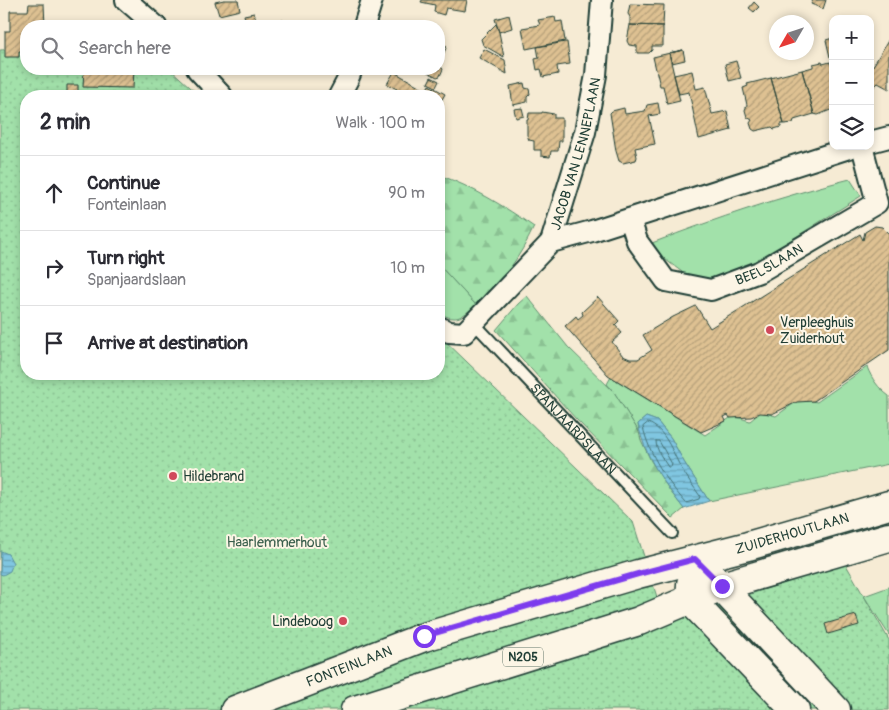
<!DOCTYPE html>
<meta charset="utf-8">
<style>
body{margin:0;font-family:Pangolin,sans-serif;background:#f7f7f7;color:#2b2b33}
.controls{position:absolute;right:15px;top:15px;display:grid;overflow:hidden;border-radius:10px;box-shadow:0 2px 8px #0003}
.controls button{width:45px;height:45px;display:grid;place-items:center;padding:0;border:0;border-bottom:1px solid #e1e1e2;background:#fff;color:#2b2b33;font:25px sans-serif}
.compass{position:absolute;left:769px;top:15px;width:45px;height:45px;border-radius:50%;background:#fff;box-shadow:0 2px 8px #0003;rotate:231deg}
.stop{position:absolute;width:15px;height:15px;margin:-11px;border:4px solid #7c3aed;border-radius:50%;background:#fff}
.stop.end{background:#7c3aed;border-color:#fff;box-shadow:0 1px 5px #0008}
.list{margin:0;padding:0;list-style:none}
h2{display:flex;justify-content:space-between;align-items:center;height:65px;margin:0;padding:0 20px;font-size:21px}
h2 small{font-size:16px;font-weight:400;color:#7c7c81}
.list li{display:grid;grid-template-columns:32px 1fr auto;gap:15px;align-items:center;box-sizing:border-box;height:75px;padding:0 20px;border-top:1px solid #e1e1e2}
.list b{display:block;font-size:19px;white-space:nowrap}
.list p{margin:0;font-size:16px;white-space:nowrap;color:#7c7c81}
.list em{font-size:16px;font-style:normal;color:#7c7c81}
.icon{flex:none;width:28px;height:28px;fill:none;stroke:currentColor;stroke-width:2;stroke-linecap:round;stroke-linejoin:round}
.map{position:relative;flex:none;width:889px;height:710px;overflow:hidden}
.search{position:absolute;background:#fff;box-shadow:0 2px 8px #0003;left:20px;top:20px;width:425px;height:55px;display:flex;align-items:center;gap:12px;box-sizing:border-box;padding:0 18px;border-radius:20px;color:#7c7c81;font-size:19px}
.panel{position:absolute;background:#fff;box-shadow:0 2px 8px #0003;left:20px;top:90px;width:425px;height:290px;border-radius:20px}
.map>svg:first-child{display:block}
.grass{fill:#a2e1aa;stroke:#608f6f}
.forest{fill:url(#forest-firs);stroke:#608f6f}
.park{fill:url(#park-dots);stroke:#608f6f}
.water{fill:url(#water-rules);stroke:#598f9c}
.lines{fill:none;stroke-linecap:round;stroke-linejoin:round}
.shore{stroke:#467479;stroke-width:1}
.building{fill:url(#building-hatch);stroke:#1f3d34}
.lane-casing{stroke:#1f3d34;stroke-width:14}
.street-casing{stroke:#1f3d34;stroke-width:24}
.primary-casing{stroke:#1f3d34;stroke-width:31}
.lane{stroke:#fcf5e5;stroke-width:10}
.street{stroke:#fcf5e5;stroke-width:20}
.primary{stroke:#fcf5e5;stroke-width:28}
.route{stroke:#7c3aed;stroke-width:6}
.poi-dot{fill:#d1495b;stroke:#fcf5e5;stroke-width:2}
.labels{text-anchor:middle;stroke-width:4;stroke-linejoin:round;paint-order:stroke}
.shield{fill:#fcf5e5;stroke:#617469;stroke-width:1}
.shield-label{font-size:12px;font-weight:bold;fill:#1f3d34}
.street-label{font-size:14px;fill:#1f3d34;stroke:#fcf5e5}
.poi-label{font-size:14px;fill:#1f3d34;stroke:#fcf5e5;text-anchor:start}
.park-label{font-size:14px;fill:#395e4c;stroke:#fcf5e5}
</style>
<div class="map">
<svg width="889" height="710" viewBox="0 0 889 710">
<defs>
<pattern id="forest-firs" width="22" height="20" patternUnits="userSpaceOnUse" patternTransform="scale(1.25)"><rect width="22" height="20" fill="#a2e1aa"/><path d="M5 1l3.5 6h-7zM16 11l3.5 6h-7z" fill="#8bc293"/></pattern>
<pattern id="park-dots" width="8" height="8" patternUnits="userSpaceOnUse" patternTransform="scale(1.25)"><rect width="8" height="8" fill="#a2e1aa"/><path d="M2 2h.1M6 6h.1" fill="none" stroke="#8bc293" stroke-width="1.8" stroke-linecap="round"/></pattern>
<pattern id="water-rules" width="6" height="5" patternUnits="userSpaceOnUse" patternTransform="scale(1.25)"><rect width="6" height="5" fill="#80c6e1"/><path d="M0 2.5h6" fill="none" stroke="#68a2b7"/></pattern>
<pattern id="building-hatch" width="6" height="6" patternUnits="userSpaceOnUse" patternTransform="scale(1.25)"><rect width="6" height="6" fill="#dec192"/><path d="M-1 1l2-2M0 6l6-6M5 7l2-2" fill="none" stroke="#b39e78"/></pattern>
</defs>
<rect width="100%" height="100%" fill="#f6ebd4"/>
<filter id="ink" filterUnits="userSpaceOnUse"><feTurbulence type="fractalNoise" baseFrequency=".02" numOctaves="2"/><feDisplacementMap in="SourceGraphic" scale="10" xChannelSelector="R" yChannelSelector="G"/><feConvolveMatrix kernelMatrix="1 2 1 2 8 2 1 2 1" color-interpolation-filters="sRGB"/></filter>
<g filter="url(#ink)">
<!-- grass -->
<path class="grass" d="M850,179L861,196L748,267L721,279L704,281L686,275L662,257L652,243C717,218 783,196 850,179Z
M439,265L476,305C461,317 458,323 439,313Z
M867,367C872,379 878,388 889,396V464L709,501L684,462L671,438L657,421L646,417L638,424L639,432L614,392L607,384L611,377L705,435L733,416L750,421L761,412L776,416L800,399L817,402Z
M889,587V635L864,596Z"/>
<!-- forest -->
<path class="forest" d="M439,175C473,187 504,206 534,227C520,257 501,284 476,305L439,265Z
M527,296L568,347L614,392L639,432L641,440L651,461L670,491L684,509L673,518L576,419L496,330L518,304Z"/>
<!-- park -->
<path class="park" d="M26,49V69H170L200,96H26V374H439V335L633,522L665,622L845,563L889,640V710H0V50Z"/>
<!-- water -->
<path class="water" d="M646,417L657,421L671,438L684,462L709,501L684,509C664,483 645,457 638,424Z
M1,551L8,554L13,563L10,571L3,575L0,574Z"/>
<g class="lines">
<!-- shore -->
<path class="shore" d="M648,423C665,429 672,451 680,466C686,476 693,486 700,496L699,499L686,503C667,482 649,454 643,427Z
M656,441H659L672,464L671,467H668C663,459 656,450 656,441Z"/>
</g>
<!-- building -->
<path class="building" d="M224,0H238L240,10L219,15L215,2Z
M422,0H467L465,11L446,8L444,15L434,12L435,5L421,2Z
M813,0H826L823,9L811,4Z
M754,2L759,7L754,12L749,8Z
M29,4H44L45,26H26V51H19V57H5V31H10V11H28Z
M630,4L664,5L663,26L630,25V17L628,14Z
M254,13L257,22L266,20L267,25L283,20L285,26H245H247L244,15Z
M509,15L512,28L499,32L495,19Z
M555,17L556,22L562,21L565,41L526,49L522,28L540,25L538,20Z
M496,24L499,32L504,57L483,45L481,39Z
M630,25L663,26V46H652V50L649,53H637V46L629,45L627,41Z
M439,35L441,37L439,42L447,46L439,63Z
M833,38V56L830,57L826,40Z
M889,39V89L878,83L875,86L870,88V65L873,66Z
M565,42H567L570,64L557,66L558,74L543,77L541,69L537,70L535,59L539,58L537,47Z
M484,49L505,60L507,74L479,58Z
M683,50L669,53L680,101L667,104L663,86H660L653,57Z
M683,50L685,60L672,63L669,53Z
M736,61L741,78L729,81L725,64Z
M822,62L823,64L830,62L833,72V109L818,115L814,114L802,70L813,67V64Z
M439,65L443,69L440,76L437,77L422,69H439Z
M76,69H134L133,88L83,87L84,69Z
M257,69H272L259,73Z
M802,70L814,114L794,120L793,123L784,124L771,78Z
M692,71L696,89L705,87L712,114L727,111L731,130L699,139L689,92L679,94L674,75Z
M394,72L421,87L416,96H393L397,89L387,84Z
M431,77L439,81L436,87L428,83Z
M771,78L784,124H781V127L774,129L772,127L755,131L752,129L750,123L752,120L747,117L745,110L747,105L743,88L748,86L747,84Z
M524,83L525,88L529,89L530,94L527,97V102L513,105L510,86Z
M67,85H78V96H67Z
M429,85L445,94L440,103L439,96H427L424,95Z
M658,103L660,114L649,116L655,144L635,148L637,157L636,160L623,163L619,161L616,151L610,113L612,111L624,108L625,114L645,111L647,105Z
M522,108L524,116L516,118L514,109Z
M542,112L554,114V118H562V141H559L558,151H551L550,157L541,156V150H534V141L529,140L527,135V120H528L529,113H542Z
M875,226L882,227L889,234V350L814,401L797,402L772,414L760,413L751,417L730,418L728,415L724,417L726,421L701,432L608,375L565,326L576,316L578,319L583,315L582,312L598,297L619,321L615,325L622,333L612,342L623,356L630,359H638L652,350L643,335L673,317L696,306L710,328L860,234L863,240L865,232Z
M856,615L859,625L828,634L825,624Z"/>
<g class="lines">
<!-- lane casing -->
<g class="lane-casing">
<g id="lane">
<path id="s1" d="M474,323L672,533"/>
</g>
</g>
<!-- street casing -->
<g class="street-casing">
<g id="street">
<path d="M126,0L156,26"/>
<path d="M364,26L372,0"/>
<path d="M197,69L222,96"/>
<path d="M339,96L348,79L352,69"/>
<path d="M870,142L889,137"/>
<path id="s2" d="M630,219L637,241L666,281L711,290L759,272L877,203L862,146"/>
<path d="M551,242L592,231L855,146"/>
<path id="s3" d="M439,327L449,332L464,333L551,242L585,132L596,75L602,0"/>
</g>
</g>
<!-- primary casing -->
<g class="primary-casing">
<g id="primary">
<path d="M711,576L836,710"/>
<path d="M691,584L690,600L795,710"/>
<path id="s4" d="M235,710L424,637L638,574L748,546L889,505"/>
<path d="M355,710L639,621L722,586L889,537"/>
</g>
</g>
<!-- lane -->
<use href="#lane" class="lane"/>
<!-- street -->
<use href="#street" class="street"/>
<!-- primary -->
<use href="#primary" class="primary"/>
</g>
</g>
<g class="lines" filter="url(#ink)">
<!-- route -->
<path class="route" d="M424,636L638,574L695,559L722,586"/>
</g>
<!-- markers -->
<g class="poi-dot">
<circle cx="770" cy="330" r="5"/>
<circle cx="173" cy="476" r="5"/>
<circle cx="343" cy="621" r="5"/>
</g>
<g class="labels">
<!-- shield labels -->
<rect class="shield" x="503" y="647.5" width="40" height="19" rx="4"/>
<g class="shield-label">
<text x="523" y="661">N205</text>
</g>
<!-- street labels -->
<g class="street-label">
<text dy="5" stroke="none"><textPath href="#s3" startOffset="244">JACOB VAN LENNEPLAAN</textPath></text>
<text dy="5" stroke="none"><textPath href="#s2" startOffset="182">BEELSLAAN</textPath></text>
<text dy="5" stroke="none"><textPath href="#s1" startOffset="145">SPANJAARDSLAAN</textPath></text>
<text dy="5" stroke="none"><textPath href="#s4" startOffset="585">ZUIDERHOUTLAAN</textPath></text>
<text dy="5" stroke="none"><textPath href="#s4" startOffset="122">FONTEINLAAN</textPath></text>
</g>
<!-- poi labels -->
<g class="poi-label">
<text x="780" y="327">Verpleeghuis<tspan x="780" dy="16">Zuiderhout</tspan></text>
<text x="183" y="481">Hildebrand</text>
<text x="333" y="626" text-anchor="end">Lindeboog</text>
</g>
<!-- park labels -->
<g class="park-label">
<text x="277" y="547">Haarlemmerhout</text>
</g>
</g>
</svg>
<div class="controls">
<button>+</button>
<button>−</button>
<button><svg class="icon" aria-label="layers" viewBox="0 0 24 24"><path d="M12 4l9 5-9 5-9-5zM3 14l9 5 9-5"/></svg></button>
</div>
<svg class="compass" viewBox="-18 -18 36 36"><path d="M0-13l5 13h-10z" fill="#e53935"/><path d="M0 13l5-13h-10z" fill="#7c7c81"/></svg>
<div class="stop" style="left:424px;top:636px"></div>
<div class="stop end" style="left:722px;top:586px"></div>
<div class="search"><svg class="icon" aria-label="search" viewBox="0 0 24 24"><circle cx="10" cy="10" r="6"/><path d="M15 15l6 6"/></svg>Search here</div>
<section class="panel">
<h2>2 min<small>Walk · 100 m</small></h2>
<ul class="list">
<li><svg class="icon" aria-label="ahead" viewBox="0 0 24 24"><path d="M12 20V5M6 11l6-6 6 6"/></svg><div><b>Continue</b><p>Fonteinlaan</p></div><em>90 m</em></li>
<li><svg class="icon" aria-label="right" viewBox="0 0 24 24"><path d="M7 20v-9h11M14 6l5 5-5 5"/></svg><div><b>Turn right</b><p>Spanjaardslaan</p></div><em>10 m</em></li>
<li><svg class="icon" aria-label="arrive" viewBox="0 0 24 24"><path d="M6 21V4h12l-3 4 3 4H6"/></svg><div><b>Arrive at destination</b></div></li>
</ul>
</section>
</div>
